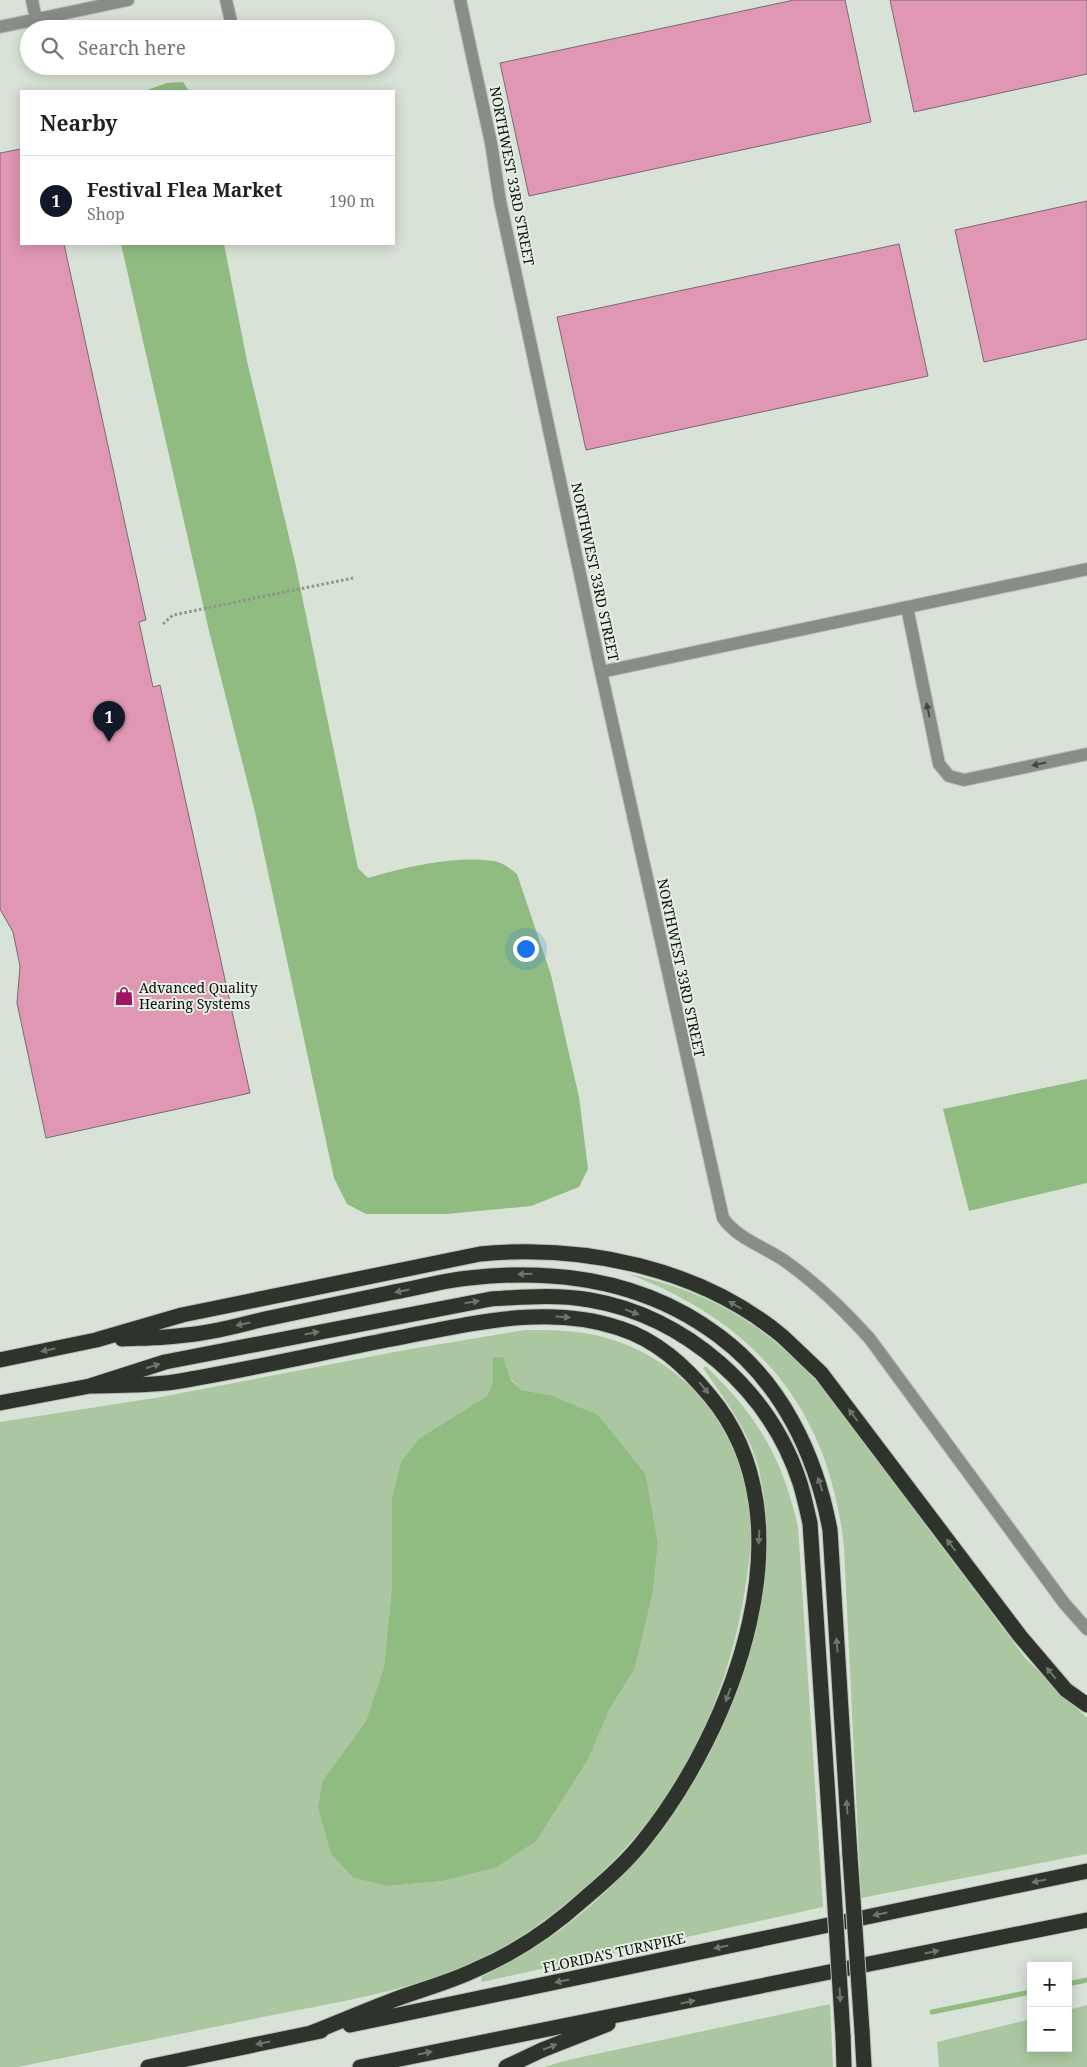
<!DOCTYPE html>
<meta charset="utf-8">
<style>
body{margin:0;font-family:"Noto Serif",serif;background:#f6f6f6;color:#202124}
.controls{position:absolute;right:15px;bottom:15px;display:grid;overflow:hidden;border-radius:0px;box-shadow:0 2px 12px #0003}
.controls button{width:45px;height:45px;display:grid;place-items:center;padding:0;border:0;border-bottom:1px solid #e0e0e0;background:#fff;color:#202124;font:25px sans-serif}
.you{position:absolute;left:525px;top:948px;width:18px;height:18px;margin:-12px;border:4px solid #fff;border-radius:50%;background:#1a73e8;box-shadow:0 0 0 8px #1a73e833}
.badge{display:grid;place-items:center;width:32px;height:32px;border-radius:50%;background:#111827;color:#fff;font-size:16px;font-weight:700}
.pin{position:absolute;translate:-50% -41px;filter:drop-shadow(0 1px 2px #0008)}
.pin::after{content:'';position:absolute;top:26px;width:18px;height:15px;background:inherit;clip-path:polygon(0 0,100% 0,50% 100%)}
.list{margin:0;padding:0;list-style:none}
h2{display:flex;justify-content:space-between;align-items:center;height:65px;margin:0;padding:0 20px;font-size:21px}
h2 small{font-size:16px;font-weight:400;color:#757577}
.list li{display:grid;grid-template-columns:32px 1fr auto;gap:15px;align-items:center;box-sizing:border-box;height:90px;padding:0 20px;border-top:1px solid #e0e0e0}
.list b{display:block;font-size:19px;white-space:nowrap}
.list p{margin:0;font-size:16px;white-space:nowrap;color:#757577}
.list em{font-size:16px;font-style:normal;color:#757577}
.icon{flex:none;width:28px;height:28px;fill:none;stroke:currentColor;stroke-width:2;stroke-linecap:round;stroke-linejoin:round}
.map{position:relative;flex:none;width:1087px;height:2067px;overflow:hidden}
.search{position:absolute;background:#fff;box-shadow:0 2px 12px #0003;left:20px;top:20px;width:375px;height:55px;display:flex;align-items:center;gap:12px;box-sizing:border-box;padding:0 18px;border-radius:28px;color:#757577;font-size:19px}
.panel{position:absolute;background:#fff;box-shadow:0 2px 12px #0003;left:20px;top:90px;width:375px;height:155px;border-radius:0px}
.map>svg:first-child{display:block}
.green{fill:#abc7a1;fill-rule:evenodd}
.water{fill:#90bb81}
.lines{fill:none;stroke-linecap:round;stroke-linejoin:round}
.stream{stroke:#90bb81;stroke-width:5}
.building{fill:#df97b3;stroke:#786b6f}
.minor-casing{stroke:#b8c0b5;stroke-width:14}
.highway-casing{stroke:#b8c0b5;stroke-width:17}
.path{stroke:#8d948b;stroke-width:3;stroke-dasharray:2.5 2.5;stroke-linecap:butt}
.minor{stroke:#898d88;stroke-width:12}
.highway{stroke:#2e342b;stroke-width:15}
.highway-bridge-casing{stroke:#b8c0b5;stroke-width:17;stroke-linecap:butt}
.highway-bridge{stroke:#2e342b;stroke-width:15}
.oneway{fill:#444743}
.oneway2{fill:#6e756b}
.labels{text-anchor:middle;stroke-width:4;stroke-linejoin:round;paint-order:stroke}
.street-label{font-size:14px;fill:#0b0e0a;stroke:#e6efe3}
.poi-label{font-size:14px;fill:#0b0e0a;stroke:#e6efe3;text-anchor:start}
</style>
<div class="map">
<svg width="1087" height="2067" viewBox="0 0 1087 2067">
<rect width="100%" height="100%" fill="#d9e2d6"/>
<!-- green -->
<path class="green" d="M629,1274C710,1292 765,1324 821,1386L1026,1659L1087,1718V1854L861,1898L844,1547C829,1409 758,1324 629,1274Z
M525,1330C550,1330 575,1330 599,1336C686,1357 745,1433 751,1522C752,1542 749,1563 746,1583C734,1665 704,1746 654,1813C620,1860 574,1900 526,1933C444,1987 357,1998 263,2017C181,2034 100,2050 18,2067H0V1422L161,1397L405,1350ZM493,1359L521,1390L550,1395L646,1475L658,1543L653,1592L635,1668L608,1712L495,1868L443,1881L389,1886L323,1780L366,1721L384,1667L392,1586L420,1438L487,1396L493,1382Z
M706,1366C758,1417 781,1455 798,1526L823,1907L482,1982L481,1977C627,1910 733,1762 760,1605C768,1560 770,1515 759,1470C750,1432 725,1399 703,1368Z
M830,2004L833,2067H544L568,2060Z
M1087,2005V2067H939L937,2042L1031,2019V2048H1068V2010Z"/>
<!-- water -->
<path class="water" d="M183,82L189,91H144L167,83Z
M121,244H224L247,361L295,562L358,868L368,878C404,867 456,855 494,861C502,862 511,869 517,874L551,975L579,1097L588,1169L579,1187L531,1206L446,1214H366L347,1204L334,1178L255,812L209,631Z
M1087,1079V1183L969,1211L943,1109Z
M503,1357L511,1380L521,1390L550,1395L598,1415L646,1475L658,1543L653,1592L635,1668L608,1712L588,1759L536,1841L495,1868L443,1881L389,1886L354,1878L331,1854L318,1807L323,1780L366,1721L384,1667L392,1586V1499L401,1462L420,1438L487,1396L493,1382V1358Z"/>
<g class="lines">
<!-- stream -->
<path class="stream" d="M1068,1984L1087,1980
M932,2012L1031,1992"/>
</g>
<!-- building -->
<path class="building" d="M794,0H845L871,122L529,196L500,63Z
M890,0H1087V74L914,112Z
M21,149V244H64L146,620L139,622L153,687L160,685L250,1093L46,1138L17,1003L20,966L13,932L0,909V153Z
M1087,201V339L984,362L955,230Z
M899,244L928,376L586,450L557,317Z"/>
<g class="lines">
<!-- minor casing -->
<g class="minor-casing">
<path id="minor" d="M32,0L36,19
M226,0L232,26
M460,0L491,143L500,201L601,672L723,1218C737,1238 762,1246 782,1259C814,1281 844,1310 870,1339L1064,1603L1087,1629
M0,27L128,0
M907,607L939,764L949,776L964,780L1087,754
M601,672L1087,569"/>
</g>
<!-- highway casing -->
<g class="highway-casing">
<path id="highway" d="M122,1339C143,1338 165,1338 186,1335C212,1333 239,1325 265,1319C308,1310 351,1301 394,1292C419,1288 444,1280 469,1278C558,1268 646,1281 719,1336C782,1383 816,1455 830,1530L850,1856
M0,1360L96,1340L182,1315L480,1254C585,1244 700,1268 782,1336C795,1348 808,1361 821,1373L1020,1636L1066,1690L1087,1705
M90,1386C118,1385 147,1386 174,1382C247,1370 320,1353 392,1339C466,1325 546,1303 619,1328C657,1340 685,1366 710,1396C814,1520 733,1729 644,1840C627,1862 605,1881 584,1899C552,1928 515,1953 475,1970C450,1982 423,1989 396,1999C367,2010 339,2022 311,2033
M0,1403L90,1386L165,1362L491,1299C524,1297 557,1294 590,1300C685,1316 770,1390 800,1483C804,1496 807,1510 810,1523L832,1859
M350,2025L1087,1871
M862,2031L864,2067
M843,2036L844,2067
M148,2067L321,2031
M360,2067L1087,1920
M506,2067L542,2050L608,2024"/>
</g>
<!-- path -->
<path class="path" d="M163,624L173,615L353,578"/>
<!-- minor -->
<use href="#minor" class="minor"/>
<!-- highway -->
<use href="#highway" class="highway"/>
<!-- highway-bridge casing -->
<g class="highway-bridge-casing">
<path id="highway-bridge" d="M850,1856L862,2031
M832,1859L843,2036"/>
</g>
<!-- highway-bridge -->
<use href="#highway-bridge" class="highway-bridge"/>
</g>
<!-- one-way arrows -->
<defs><path id="oneway-solid" d="M-6-.8H1V-3.2L6.5 0L1 3.2V.8H-6Z" transform="scale(1.25)"/></defs>
<g class="oneway">
<use href="#oneway-solid" transform="translate(928 710) rotate(-102)"/>
<use href="#oneway-solid" transform="translate(1039 764) rotate(168)"/>
</g>
<g class="oneway2">
<use href="#oneway-solid" transform="translate(525 1274) rotate(179)"/>
<use href="#oneway-solid" transform="translate(402 1291) rotate(169)"/>
<use href="#oneway-solid" transform="translate(472 1302) rotate(-9)"/>
<use href="#oneway-solid" transform="translate(735 1305) rotate(-150)"/>
<use href="#oneway-solid" transform="translate(632 1312) rotate(21)"/>
<use href="#oneway-solid" transform="translate(563 1317) rotate(3)"/>
<use href="#oneway-solid" transform="translate(243 1324) rotate(168)"/>
<use href="#oneway-solid" transform="translate(312 1333) rotate(-11)"/>
<use href="#oneway-solid" transform="translate(48 1350) rotate(168)"/>
<use href="#oneway-solid" transform="translate(153 1366) rotate(-18)"/>
<use href="#oneway-solid" transform="translate(704 1388) rotate(50)"/>
<use href="#oneway-solid" transform="translate(853 1415) rotate(-127)"/>
<use href="#oneway-solid" transform="translate(820 1484) rotate(-108)"/>
<use href="#oneway-solid" transform="translate(759 1537) rotate(93)"/>
<use href="#oneway-solid" transform="translate(951 1545) rotate(-127)"/>
<use href="#oneway-solid" transform="translate(837 1645) rotate(-94)"/>
<use href="#oneway-solid" transform="translate(1051 1673) rotate(-130)"/>
<use href="#oneway-solid" transform="translate(728 1695) rotate(110)"/>
<use href="#oneway-solid" transform="translate(847 1807) rotate(-94)"/>
<use href="#oneway-solid" transform="translate(1039 1881) rotate(168)"/>
<use href="#oneway-solid" transform="translate(880 1914) rotate(168)"/>
<use href="#oneway-solid" transform="translate(721 1947) rotate(168)"/>
<use href="#oneway-solid" transform="translate(932 1952) rotate(-12)"/>
<use href="#oneway-solid" transform="translate(562 1981) rotate(168)"/>
<use href="#oneway-solid" transform="translate(840 1995) rotate(87)"/>
<use href="#oneway-solid" transform="translate(688 2002) rotate(-12)"/>
<use href="#oneway-solid" transform="translate(263 2043) rotate(168)"/>
<use href="#oneway-solid" transform="translate(550 2047) rotate(-21)"/>
<use href="#oneway-solid" transform="translate(425 2053) rotate(-12)"/>
</g>
<!-- icons -->
<defs>
<g id="shop-bare" transform="scale(1.5)"><path d="M-5-2.5h2.3a2.7 3.5 0 0 1 5.4 0H5L5.5 6h-11ZM-1.5-2.5h3a1.5 2.3 0 0 0-3 0Z" fill="#a01561" stroke="#e6efe3" stroke-width="2.5" paint-order="stroke"/></g>
</defs>
<g fill-rule="evenodd">
<use href="#shop-bare" x="124" y="996"/>
</g>
<g class="labels">
<!-- street labels -->
<g class="street-label">
<text transform="translate(512 176) rotate(79)" y="5">NORTHWEST 33RD STREET</text>
<text transform="translate(595 572) rotate(78)" y="5">NORTHWEST 33RD STREET</text>
<text transform="translate(681 968) rotate(78)" y="5">NORTHWEST 33RD STREET</text>
<text transform="translate(614 1953) rotate(-12)" y="5">FLORIDA'S TURNPIKE</text>
</g>
<!-- poi labels -->
<g class="poi-label">
<text x="139" y="993">Advanced Quality<tspan x="139" dy="16">Hearing Systems</tspan></text>
</g>
</g>
</svg>
<div class="controls">
<button>+</button>
<button>−</button>
</div>
<div class="you"></div>
<div class="pin badge" style="left:109px;top:742px">1</div>
<div class="search"><svg class="icon" aria-label="search" viewBox="0 0 24 24"><circle cx="10" cy="10" r="6"/><path d="M15 15l6 6"/></svg>Search here</div>
<section class="panel">
<h2>Nearby<small></small></h2>
<ul class="list">
<li><span class="badge">1</span><div><b>Festival Flea Market</b><p>Shop</p></div><em>190 m</em></li>
</ul>
</section>
</div>
